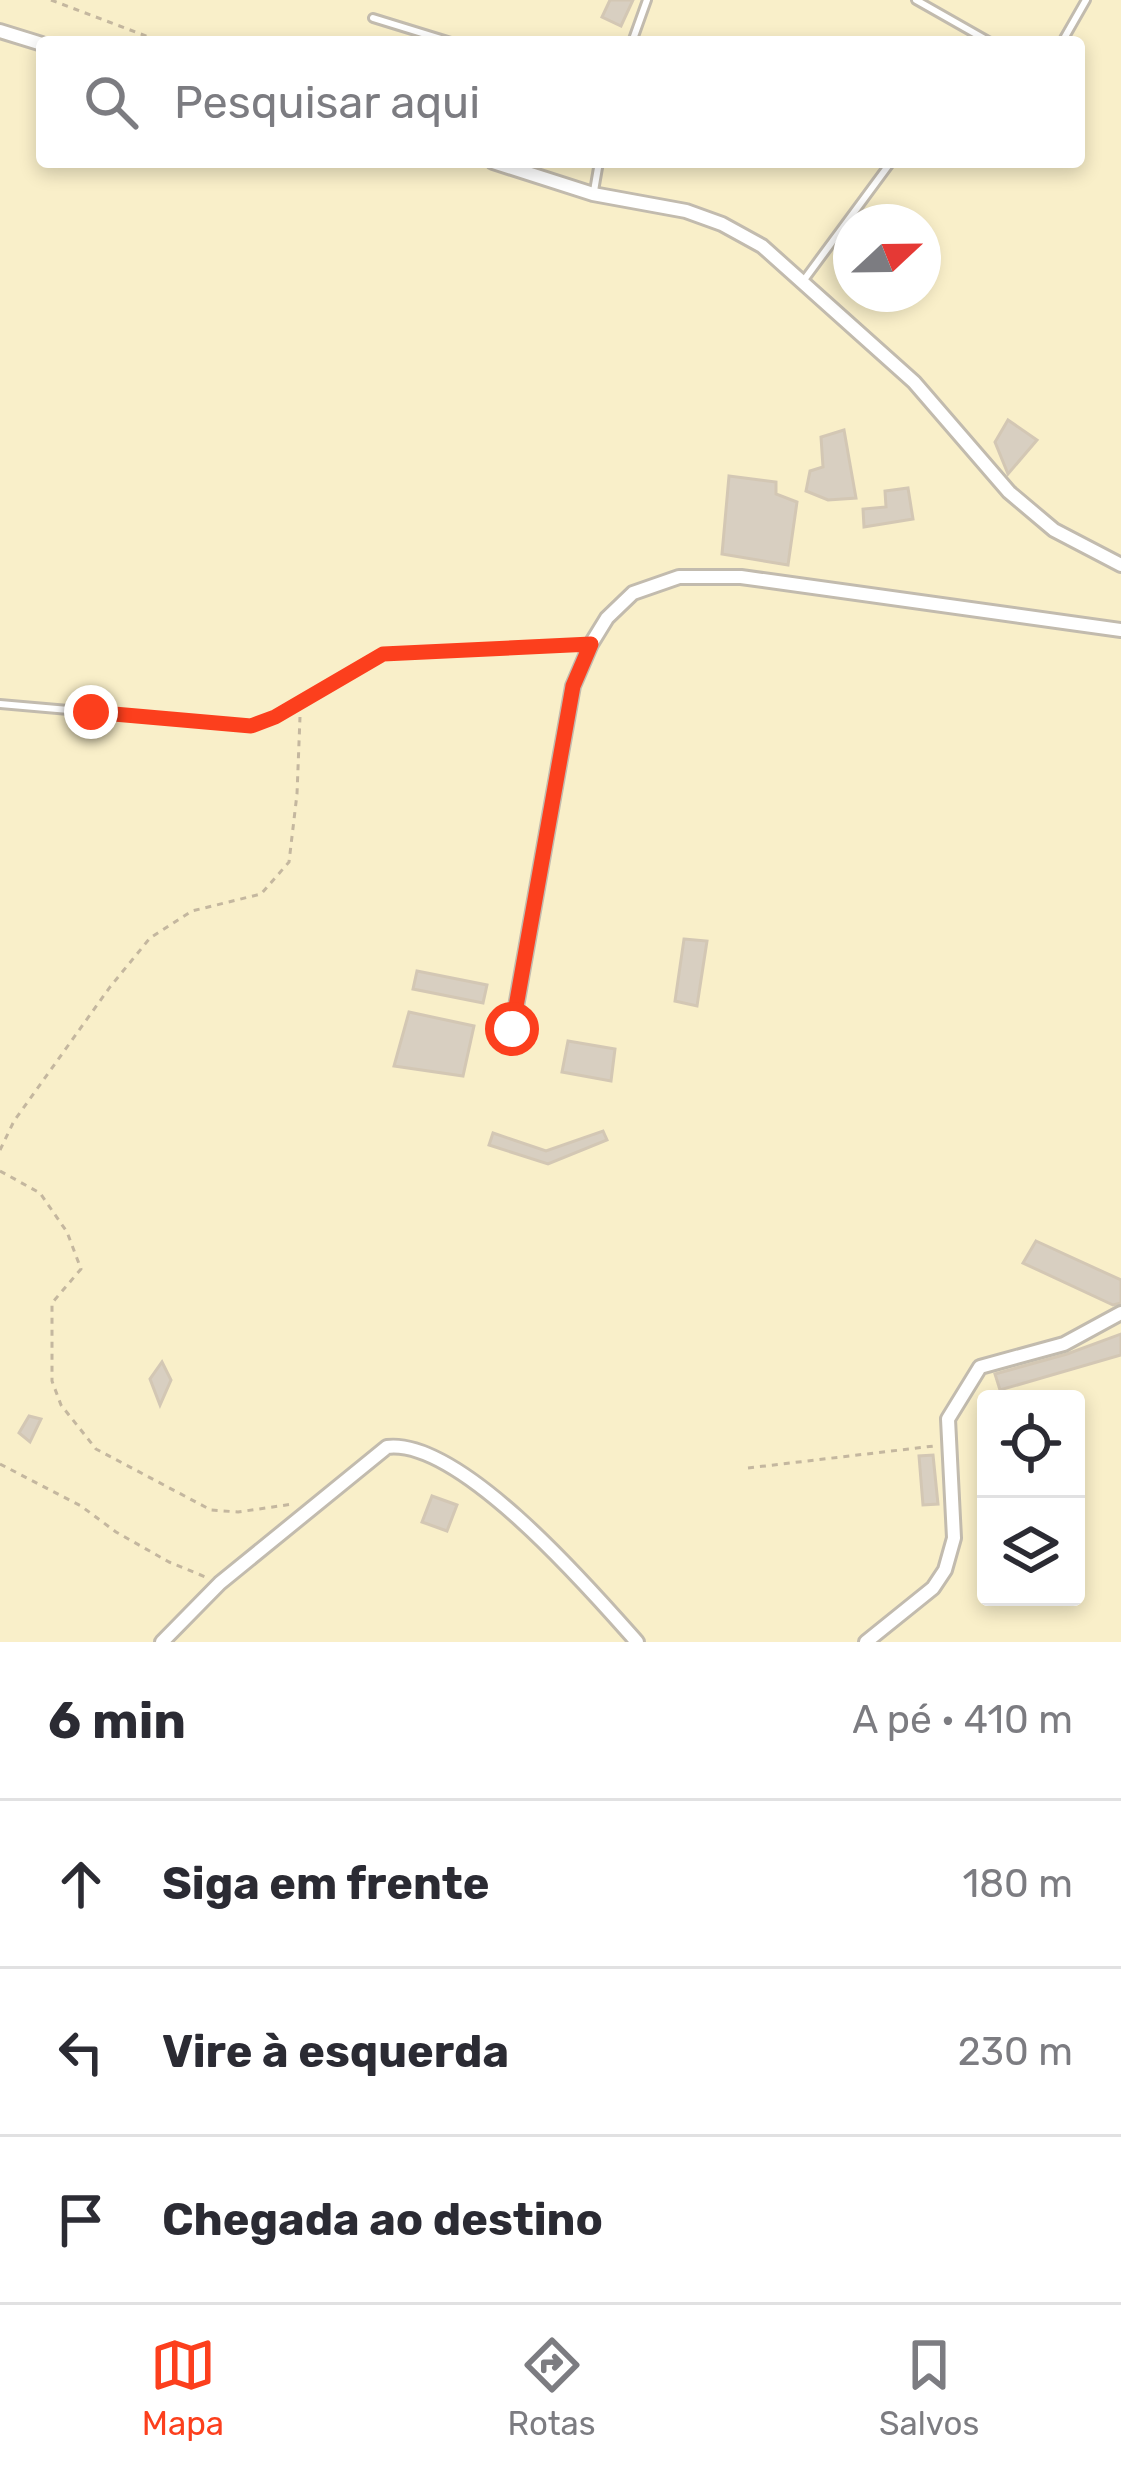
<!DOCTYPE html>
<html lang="pt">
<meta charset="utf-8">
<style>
body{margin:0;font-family:Rubik,sans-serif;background:#f2f2f3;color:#2b2b33}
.controls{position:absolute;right:36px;bottom:36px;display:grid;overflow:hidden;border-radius:12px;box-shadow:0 6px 18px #0003}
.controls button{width:108px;height:108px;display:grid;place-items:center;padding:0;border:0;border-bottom:3px solid #e1e1e2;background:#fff;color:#2b2b33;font:60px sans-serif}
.compass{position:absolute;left:833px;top:204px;width:108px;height:108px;border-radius:50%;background:#fff;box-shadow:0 6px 18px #0003;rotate:68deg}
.stop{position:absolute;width:36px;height:36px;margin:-27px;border:9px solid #fc3f1d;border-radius:50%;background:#fff}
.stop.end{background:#fc3f1d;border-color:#fff;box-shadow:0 3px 12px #0008}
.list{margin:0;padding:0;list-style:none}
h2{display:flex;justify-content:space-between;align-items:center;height:156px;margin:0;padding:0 48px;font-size:51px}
h2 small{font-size:39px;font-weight:400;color:#7c7c81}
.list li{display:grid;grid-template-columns:78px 1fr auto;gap:36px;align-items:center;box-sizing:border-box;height:168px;padding:0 48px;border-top:3px solid #e1e1e2}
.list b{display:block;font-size:45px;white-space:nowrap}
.list em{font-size:39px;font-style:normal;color:#7c7c81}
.icon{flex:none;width:66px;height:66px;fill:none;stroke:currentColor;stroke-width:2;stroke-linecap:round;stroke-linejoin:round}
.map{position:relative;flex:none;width:1121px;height:1642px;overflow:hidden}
.search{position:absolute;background:#fff;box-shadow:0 6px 18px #0003;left:36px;right:36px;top:36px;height:132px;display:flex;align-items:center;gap:30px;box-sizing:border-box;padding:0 42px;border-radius:12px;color:#7c7c81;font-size:45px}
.sheet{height:660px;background:#fff}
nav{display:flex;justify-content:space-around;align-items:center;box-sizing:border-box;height:168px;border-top:3px solid #e1e1e2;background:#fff;font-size:33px;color:#7c7c81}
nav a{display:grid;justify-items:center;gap:6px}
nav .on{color:#fc3f1d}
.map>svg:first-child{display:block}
.sand{fill:#f9efc9;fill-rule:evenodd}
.building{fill:#d8cfc1;stroke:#d3c7b4;stroke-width:3}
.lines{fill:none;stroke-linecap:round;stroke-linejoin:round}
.service-casing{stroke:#c2bbae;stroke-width:12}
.minor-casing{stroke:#c2bbae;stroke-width:18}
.path{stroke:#c4b79f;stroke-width:3;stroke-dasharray:6 6;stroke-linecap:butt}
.service{stroke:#fff;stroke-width:6}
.minor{stroke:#fff;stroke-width:12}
.route{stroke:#fc3f1d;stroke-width:15}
</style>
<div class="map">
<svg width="1121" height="1642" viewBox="0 0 1121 1642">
<rect width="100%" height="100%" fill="#f6f3ec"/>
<!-- sand -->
<path class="sand" d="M0,0H1121V1642H0ZM42,42H1079V162H42ZM851,222H923V294H851ZM986,1399H1076V1597H986Z"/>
<!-- building -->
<path class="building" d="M610,0H633L621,26L602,17Z
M1008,420L1037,440L1008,474L995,442Z
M844,430L856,498L828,500L806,491L810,471L823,467L821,437Z
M729,476L776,482V494L797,502L788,565L722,554Z
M908,488L913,519L864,527L863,509L886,507L885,491Z
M684,939L707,941L697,1006L675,1001Z
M417,971L487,985L483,1003L413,989Z
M409,1012L474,1026L463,1076L394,1066Z
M568,1041L615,1049L611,1081L562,1072Z
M603,1131L607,1140L548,1164L489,1145L493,1133L546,1151Z
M1036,1241L1121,1280V1303L1113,1305L1023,1263Z
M1121,1334V1355L1000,1390L995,1374L1067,1354Z
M162,1362L171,1380L160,1405L150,1379Z
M29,1416L41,1419L30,1442L19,1433Z
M933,1455L938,1504L923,1505L919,1456Z
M432,1496L457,1505L447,1531L422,1522Z"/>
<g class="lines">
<!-- service casing -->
<g class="service-casing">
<path id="service" d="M916,0L990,42
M373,18L451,42
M632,42L647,0
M1062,42L1086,0
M594,191L599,162
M804,280L891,162
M0,704L251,726L275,717L383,654L587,644"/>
</g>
<!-- minor casing -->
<g class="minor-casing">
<path id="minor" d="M0,31L42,44
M493,162L593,194L686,211L722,224L762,246L914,382L1009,492L1054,530L1121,565
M512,1029L573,686L591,644L607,618L633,593L679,577H741L1121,630
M162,1642L220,1583L387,1447C460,1438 591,1590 637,1642
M866,1642L933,1588L945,1570L954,1538L948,1419L980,1367L1064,1344L1121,1313"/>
</g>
<!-- path -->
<path class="path" d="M51,0L162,42
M0,1150L14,1121L110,987L150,938L192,911L261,894L289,862L297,794L300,717
M0,1171L40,1193L67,1232L81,1269L52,1303V1381L61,1405L96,1449L211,1510L238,1512L293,1504
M0,1464L81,1506L116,1532L169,1562L208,1578
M748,1468L934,1446"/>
<!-- service -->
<use href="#service" class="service"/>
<!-- minor -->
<use href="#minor" class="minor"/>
</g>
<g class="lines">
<!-- route -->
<path class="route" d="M91,712L251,726L275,717L383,654L591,644L573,686L512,1029"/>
</g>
</svg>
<div class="controls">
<button><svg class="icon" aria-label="locate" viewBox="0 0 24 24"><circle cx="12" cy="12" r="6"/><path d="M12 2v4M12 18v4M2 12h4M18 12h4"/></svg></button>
<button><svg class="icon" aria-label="layers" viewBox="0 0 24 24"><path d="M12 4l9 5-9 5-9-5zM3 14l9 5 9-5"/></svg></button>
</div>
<svg class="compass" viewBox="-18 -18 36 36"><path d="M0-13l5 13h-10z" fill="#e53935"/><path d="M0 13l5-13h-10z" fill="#7c7c81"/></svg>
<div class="stop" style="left:512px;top:1029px"></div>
<div class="stop end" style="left:91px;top:712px"></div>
<div class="search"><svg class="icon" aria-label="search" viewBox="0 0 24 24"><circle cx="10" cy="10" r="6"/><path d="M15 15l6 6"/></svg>Pesquisar aqui</div>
</div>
<section class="sheet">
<h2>6 min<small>A pé · 410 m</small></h2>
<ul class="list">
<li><svg class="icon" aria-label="ahead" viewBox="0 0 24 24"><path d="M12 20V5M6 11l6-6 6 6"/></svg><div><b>Siga em frente</b></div><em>180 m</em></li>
<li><svg class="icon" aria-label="left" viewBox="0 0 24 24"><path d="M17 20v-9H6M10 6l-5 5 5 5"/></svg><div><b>Vire à esquerda</b></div><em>230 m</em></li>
<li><svg class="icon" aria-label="arrive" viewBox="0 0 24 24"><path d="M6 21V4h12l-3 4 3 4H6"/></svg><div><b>Chegada ao destino</b></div></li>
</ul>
</section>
<nav>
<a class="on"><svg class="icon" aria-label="map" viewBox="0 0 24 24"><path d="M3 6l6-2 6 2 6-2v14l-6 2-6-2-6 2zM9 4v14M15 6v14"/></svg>Mapa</a>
<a><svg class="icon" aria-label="directions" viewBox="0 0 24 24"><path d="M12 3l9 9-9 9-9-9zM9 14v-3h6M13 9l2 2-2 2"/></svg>Rotas</a>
<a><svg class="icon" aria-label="saved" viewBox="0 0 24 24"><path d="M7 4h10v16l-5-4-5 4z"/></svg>Salvos</a>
</nav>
